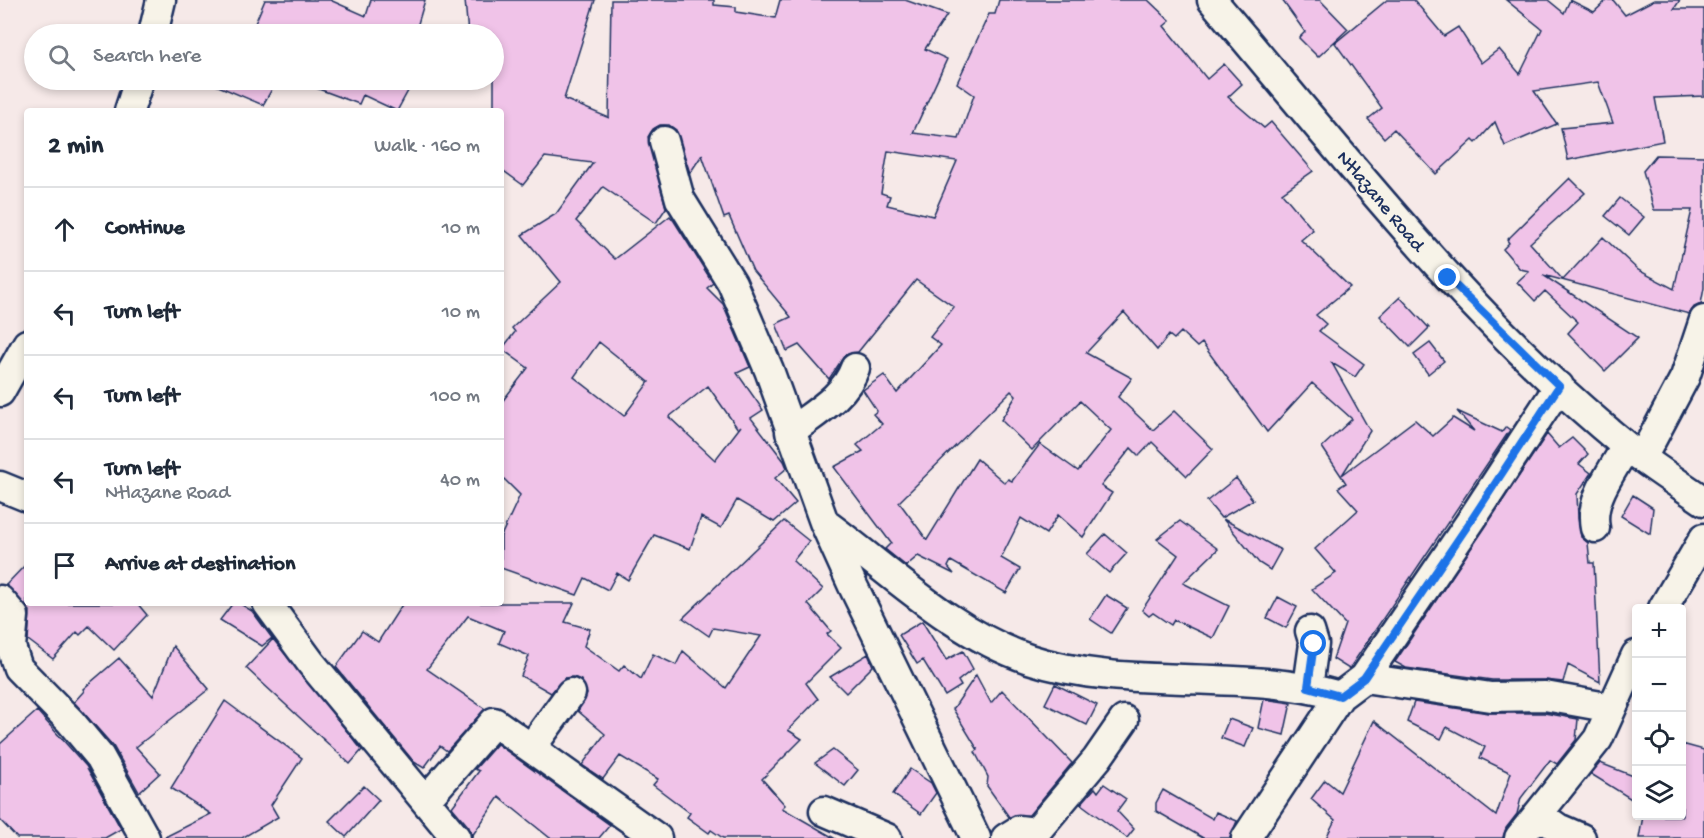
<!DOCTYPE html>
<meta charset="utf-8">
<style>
body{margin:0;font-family:"Gochi Hand",sans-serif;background:#f6f6f7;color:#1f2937}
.controls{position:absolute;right:18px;bottom:18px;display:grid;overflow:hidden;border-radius:6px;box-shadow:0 3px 9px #0003}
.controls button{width:54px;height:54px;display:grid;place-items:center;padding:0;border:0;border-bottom:2px solid #e0e1e3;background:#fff;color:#1f2937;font:30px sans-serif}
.stop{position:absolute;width:18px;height:18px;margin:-14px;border:4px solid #1a73e8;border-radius:50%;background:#fff}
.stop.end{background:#1a73e8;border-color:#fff;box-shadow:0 2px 6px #0008}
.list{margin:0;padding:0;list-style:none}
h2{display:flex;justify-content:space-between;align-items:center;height:78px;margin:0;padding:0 24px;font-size:26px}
h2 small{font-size:20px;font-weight:400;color:#747a83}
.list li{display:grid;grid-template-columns:39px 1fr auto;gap:18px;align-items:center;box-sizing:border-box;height:84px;padding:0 24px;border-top:2px solid #e0e1e3}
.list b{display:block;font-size:22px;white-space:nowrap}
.list p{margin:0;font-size:20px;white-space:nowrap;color:#747a83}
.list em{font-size:20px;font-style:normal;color:#747a83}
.icon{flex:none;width:33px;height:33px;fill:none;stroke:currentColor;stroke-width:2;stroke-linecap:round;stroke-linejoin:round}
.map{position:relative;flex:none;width:1704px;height:838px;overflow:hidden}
.search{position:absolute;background:#fff;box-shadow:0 3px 9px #0003;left:24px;top:24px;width:480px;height:66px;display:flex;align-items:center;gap:15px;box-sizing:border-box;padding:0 21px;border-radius:33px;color:#747a83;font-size:22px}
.panel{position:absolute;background:#fff;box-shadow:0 3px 9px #0003;left:24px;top:108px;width:480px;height:498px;border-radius:6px}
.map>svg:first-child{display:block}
.building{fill:#f0c3e8;stroke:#1b2f5e;stroke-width:1.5;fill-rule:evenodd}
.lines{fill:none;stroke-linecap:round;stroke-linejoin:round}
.minor-casing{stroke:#1b2f5e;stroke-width:33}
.minor{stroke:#f7f3e8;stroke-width:28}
.route{stroke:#1a73e8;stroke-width:8}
.labels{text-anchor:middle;stroke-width:5;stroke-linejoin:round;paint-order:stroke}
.street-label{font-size:20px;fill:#1b2f5e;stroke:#f7f3e8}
</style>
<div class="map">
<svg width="1704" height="838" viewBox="0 0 1704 838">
<rect width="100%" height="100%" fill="#f6e9e8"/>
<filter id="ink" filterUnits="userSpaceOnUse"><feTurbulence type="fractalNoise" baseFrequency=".0167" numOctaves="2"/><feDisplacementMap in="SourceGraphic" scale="12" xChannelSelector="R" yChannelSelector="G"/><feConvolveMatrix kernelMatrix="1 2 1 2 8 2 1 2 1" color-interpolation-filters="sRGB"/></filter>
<g filter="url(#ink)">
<!-- building -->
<path class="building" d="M265,0H330L366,16L371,0H425L415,34H268L253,28Z
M465,0H595L564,99L609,118L611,0H714V5L736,7V12L775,18L780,0H905L947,15L925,49L947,59L913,133L959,139L974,95L957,83L989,14H995L999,0H1148L1170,21L1164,26L1207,79L1224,64L1242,84L1228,97L1264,128L1271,122L1313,171L1282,193L1313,230L1301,240L1350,287L1316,315L1326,324L1319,331L1364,364L1355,377L1332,363L1370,431L1342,475L1415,420L1433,436L1453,418L1474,431L1457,411L1502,432L1506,427L1510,430L1349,669L1333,659L1345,624L1312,589L1336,573L1315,549L1358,510L1338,488L1346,483L1322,447L1352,419L1312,383L1267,432L1202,343L1197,347L1181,332L1174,339L1169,335L1157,350L1124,312L1086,353L1132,378L1118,397L1153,430L1174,411L1213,449L1187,476L1152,442L1139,456L1131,448L1101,486L1112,493L1083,537L1058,515L1046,534L1021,518L1001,558L1020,569L1006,593L951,561L948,567L954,574L918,556L906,566L885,549L891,543L834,467L863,451L857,445L882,424L873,414L877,411L863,390L884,375L897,393L941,345L930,337L954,307L916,280L858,352L845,355L829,379L799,345L787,351L776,324L791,317L753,271L729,216L724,218L702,155L690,173L676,130L669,125H660L653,129L648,137L666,208L656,223L603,187L576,221L615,259L670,216L674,221L713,283L707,288L723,304L750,367L737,373L763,410L751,418L784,461L787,468L775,478L796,503L774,522L737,500L721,528L701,517L690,549L654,535L628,580L617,573L608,590L585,578L577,595L501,568V536L520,495L501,476V403L528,368L502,349L515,332L512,328L561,282L522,235L556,214L593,163L545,157L523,185L501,169V111H494V34H468ZM888,151L957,161L933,216L887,205L890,196L881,193ZM599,342L649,382L624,416L574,377ZM708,386L738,429L741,426L715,460L669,417ZM1011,391L1016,396L1001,420L1032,450L1080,401L1111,430L1078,471L1040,444L1012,481L1008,479L1005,483L977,459L927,540L899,502Z
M1282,0H1320L1348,29L1318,57L1299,38L1305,32Z
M1387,0H1414L1444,36L1458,27L1481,63L1499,49L1520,74L1542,29L1506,0H1548L1564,13L1570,0L1594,12L1607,0H1613L1625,15L1654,0H1680L1674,9H1704V96L1655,98L1663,141L1568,160L1561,128L1613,123L1598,82L1534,91L1557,124L1505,146L1495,122L1476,143L1473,140L1436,174L1394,129L1384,138L1368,119L1382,108L1335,43Z
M204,80H277L263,105Z
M301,80H414L397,111L363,95L359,104L300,82Z
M1656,155L1704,156V288L1701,304L1694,307L1689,314L1543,275L1638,338L1605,371L1568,333L1578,322L1545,291L1535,301L1517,282L1529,271L1520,269L1503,249L1509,243L1507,240L1570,178L1585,193L1530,243L1563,280L1603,237L1638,270L1674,289L1692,210H1654L1643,171Z
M1620,198L1644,217L1629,235L1605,216Z
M1400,297L1429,328L1410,347L1380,316Z
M1430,343L1444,361L1428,374L1414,355Z
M1547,434L1559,448L1572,438L1588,454L1579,464L1591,473L1577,494L1578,518L1581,537L1588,543L1590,563H1594L1600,682L1568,665L1563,682L1545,680H1492L1406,668L1395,662Z
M1236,478L1253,500L1221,518L1207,501Z
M1633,495L1653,508L1650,534L1621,516Z
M1223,519L1281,550L1270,570L1259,563Z
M784,521L809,541L793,561L823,589L808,604L831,631L827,634L841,648L806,683L818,699L788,730L802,739L762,779L785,805L782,808L834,838H723L711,830L709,833L687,817L690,813L653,785L658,779L620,756L603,779L582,765L605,734L578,711L587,694L581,680L573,677L565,678L551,693L521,676L529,656L499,643L504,631L468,616L427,669L485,709L447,751L440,746L424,768L414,762L336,667L362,631L378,642L403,603H574L565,622L590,629L584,646L619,671L624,665L641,679L653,654L676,665L683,651L726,688L761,636L713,628L709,636L683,618Z
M1180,521L1218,549L1183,583L1229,606L1213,638L1174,620L1171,625L1153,613L1149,616L1142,610L1178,555L1157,539Z
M1105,534L1127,553L1109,573L1087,554Z
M27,563V603H137L147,615L114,650L89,626L80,635L77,632L53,659L28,640L30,611L6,585Z
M1106,595L1127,608L1111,633L1090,619Z
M1278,597L1297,607L1286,628L1267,618Z
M233,603H239L252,611L272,638L262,646L220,620Z
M922,621L946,660L963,651L973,669L958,681L961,686L945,696L923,660L917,664L899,635Z
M273,639L362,750L350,764L246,668Z
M173,646L209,689L136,747L160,773L139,792L113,746L74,702L84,691L83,689L119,658L153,696Z
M868,654L873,666L846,693L830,677Z
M976,675L991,703L1002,690L1072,763L1029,815L1009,817L987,786L988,777L975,752L978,750L953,709Z
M1055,684L1097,705L1087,725L1045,704Z
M1264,699L1291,703L1284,735L1258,728Z
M225,701L302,758L271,805L278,817L242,838H163L211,814L171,788Z
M1414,702L1489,713H1544L1578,719L1576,740L1557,764L1550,760L1521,798L1517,814L1506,828L1503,838H1326L1335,820L1311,799L1325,780L1340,792L1374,721L1496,816L1511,773L1480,758L1485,747L1447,727L1441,739L1407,722Z
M37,711L86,766L121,829L105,838H17L0,820V744Z
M1229,719L1253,728L1245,747L1221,738Z
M497,744L610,825L599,838H550L499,797L472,836L469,827L452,807L479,771L475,769Z
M1682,744L1704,750V838H1639L1643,816H1682Z
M833,750L858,770L845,786L815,763Z
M1600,763L1636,777V802L1591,774Z
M910,769L931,783L936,793L921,814L893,794Z
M1104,784L1126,799L1117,811L1134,829L1127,838L1081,804L1095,788L1098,792Z
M364,786L379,800L346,837L329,821Z
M1163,790L1213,819L1216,812L1237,821L1230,838H1203L1156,811V803Z"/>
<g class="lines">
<!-- minor casing -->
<g class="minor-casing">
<path id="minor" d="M1212,0C1343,154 1468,318 1626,446C1651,466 1678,483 1704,501
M153,34L161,0
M129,111L139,80
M664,141L680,199L732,283L769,370L824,522L852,584L976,838
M0,392L27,344
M790,432C813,414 845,397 855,368
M1642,458L1685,377L1704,320
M0,486L27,497
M826,524C890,571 952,633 1029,659C1129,692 1239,667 1340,696
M1595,528C1589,499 1613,471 1626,446
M0,600L14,616L11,647L18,668L70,721L100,757L145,838
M267,603L311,663L456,838
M1663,608L1704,538
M1364,678L1491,697L1545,696L1612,708
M1308,687L1314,644L1310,631
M531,748L571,693
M426,800L494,722L657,838
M824,811L887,838
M1538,814L1558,828L1581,838
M1006,838L1019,830L1035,832L1039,828L1097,759L1124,720
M1246,838L1340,696L1364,678L1472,519L1559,386
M1519,838L1598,739L1636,655"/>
</g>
<!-- minor -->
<use href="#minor" class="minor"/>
</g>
</g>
<g class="lines" filter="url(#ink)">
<!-- route -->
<path class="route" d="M1314,644L1308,687L1340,696L1364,678L1472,519L1559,386L1448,278"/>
</g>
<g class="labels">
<!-- street labels -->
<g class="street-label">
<text transform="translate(1382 200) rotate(50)" y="7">Ntlazane Road</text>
</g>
</g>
</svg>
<div class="controls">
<button>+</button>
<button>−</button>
<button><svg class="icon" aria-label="locate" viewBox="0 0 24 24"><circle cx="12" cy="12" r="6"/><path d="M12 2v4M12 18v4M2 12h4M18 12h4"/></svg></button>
<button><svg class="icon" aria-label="layers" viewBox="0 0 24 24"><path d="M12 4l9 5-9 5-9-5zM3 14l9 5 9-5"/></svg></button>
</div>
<div class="stop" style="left:1314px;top:644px"></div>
<div class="stop end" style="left:1448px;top:278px"></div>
<div class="search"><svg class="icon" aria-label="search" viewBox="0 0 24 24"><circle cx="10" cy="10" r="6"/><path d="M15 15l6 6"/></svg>Search here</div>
<section class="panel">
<h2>2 min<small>Walk · 160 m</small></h2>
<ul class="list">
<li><svg class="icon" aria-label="ahead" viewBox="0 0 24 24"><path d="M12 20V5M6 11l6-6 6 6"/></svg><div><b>Continue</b></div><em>10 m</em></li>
<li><svg class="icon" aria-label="left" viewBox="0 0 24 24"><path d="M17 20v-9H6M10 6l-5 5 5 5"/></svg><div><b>Turn left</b></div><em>10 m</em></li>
<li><svg class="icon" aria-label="left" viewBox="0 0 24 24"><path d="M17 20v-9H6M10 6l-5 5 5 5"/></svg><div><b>Turn left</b></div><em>100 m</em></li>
<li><svg class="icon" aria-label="left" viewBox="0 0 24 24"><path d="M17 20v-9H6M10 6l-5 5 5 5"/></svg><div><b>Turn left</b><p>Ntlazane Road</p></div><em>40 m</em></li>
<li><svg class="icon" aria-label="arrive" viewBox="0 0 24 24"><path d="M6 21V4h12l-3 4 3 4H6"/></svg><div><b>Arrive at destination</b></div></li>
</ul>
</section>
</div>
